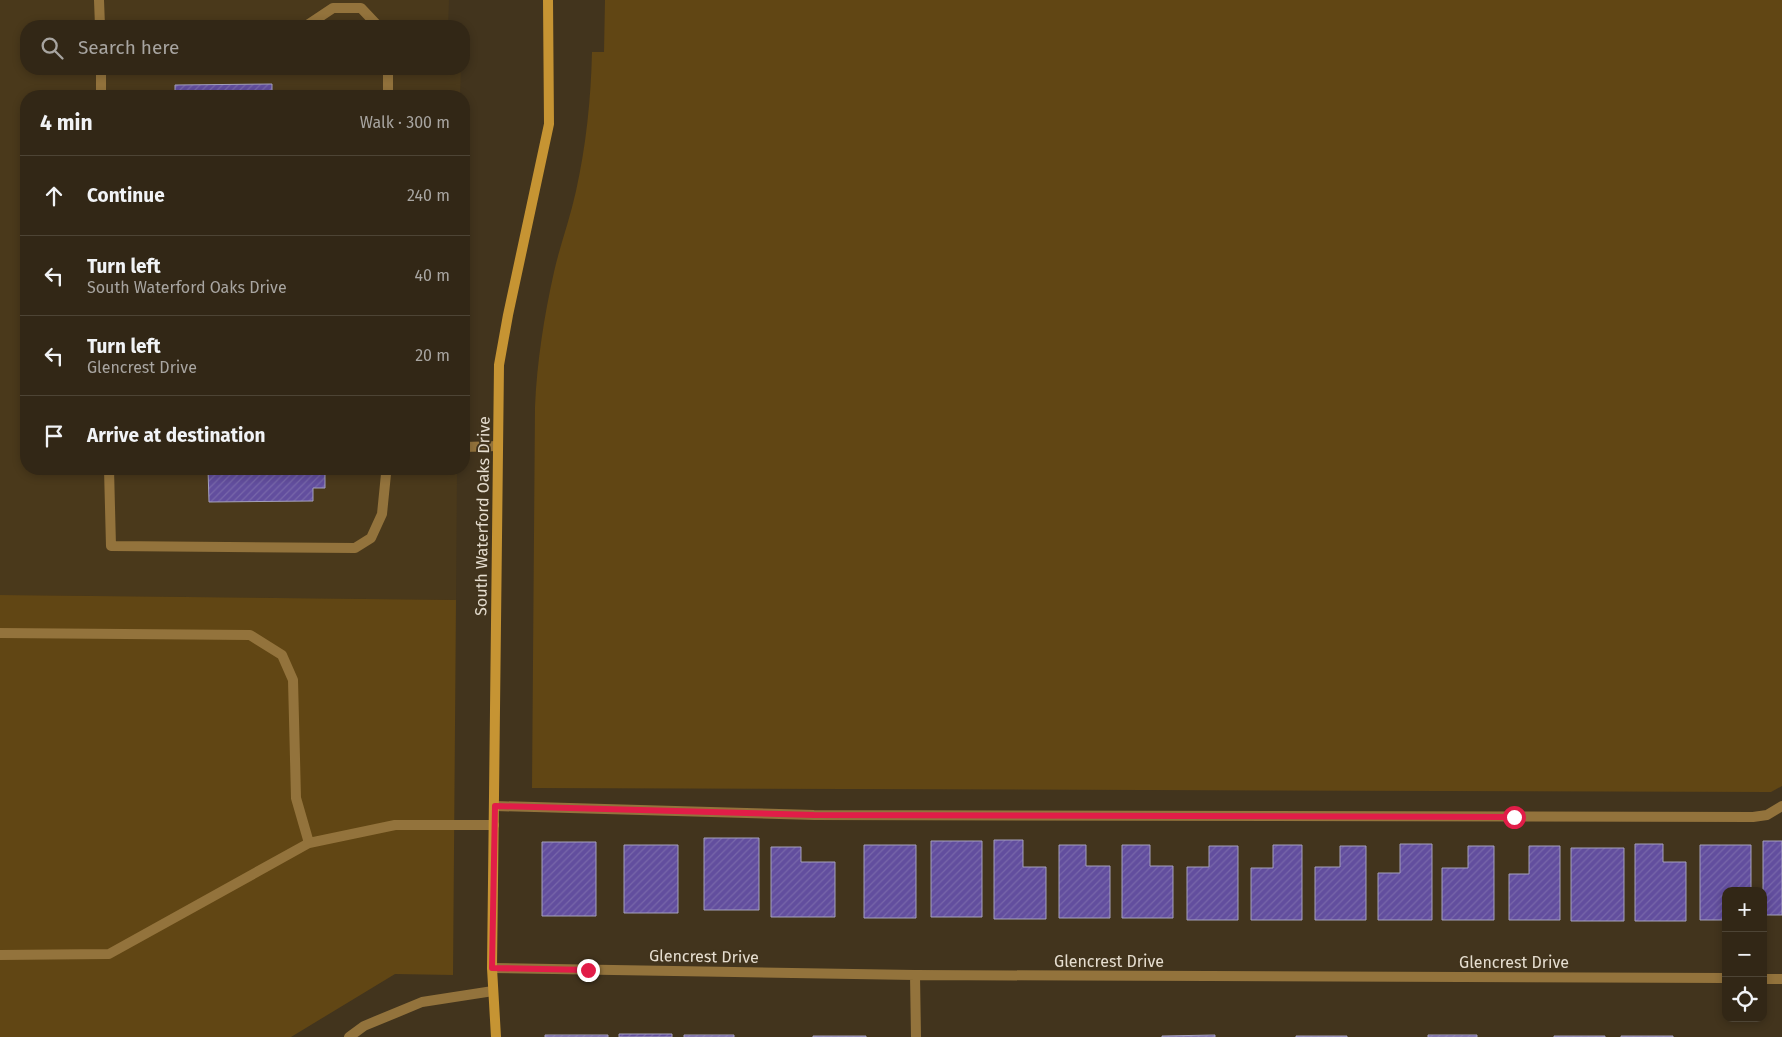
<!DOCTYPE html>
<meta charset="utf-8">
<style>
body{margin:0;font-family:"Fira Sans",sans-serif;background:#3a2f1f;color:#f1f3f6}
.controls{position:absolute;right:15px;bottom:15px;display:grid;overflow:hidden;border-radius:10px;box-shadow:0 2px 8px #0003}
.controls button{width:45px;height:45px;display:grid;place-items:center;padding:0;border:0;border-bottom:1px solid #4d4435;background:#322716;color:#f1f3f6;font:25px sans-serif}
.stop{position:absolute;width:15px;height:15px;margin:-11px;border:4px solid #e11d48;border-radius:50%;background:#fff}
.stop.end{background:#e11d48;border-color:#fff;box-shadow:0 1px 5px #0008}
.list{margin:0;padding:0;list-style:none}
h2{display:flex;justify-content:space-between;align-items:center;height:65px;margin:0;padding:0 20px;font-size:21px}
h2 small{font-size:16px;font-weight:400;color:#a8a5a1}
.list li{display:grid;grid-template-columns:32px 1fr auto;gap:15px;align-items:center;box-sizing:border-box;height:80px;padding:0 20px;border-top:1px solid #4d4435}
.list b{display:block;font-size:19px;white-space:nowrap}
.list p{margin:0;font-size:16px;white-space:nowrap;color:#a8a5a1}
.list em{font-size:16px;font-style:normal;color:#a8a5a1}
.icon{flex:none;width:28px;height:28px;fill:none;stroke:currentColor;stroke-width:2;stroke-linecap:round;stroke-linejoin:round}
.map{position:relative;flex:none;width:1782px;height:1037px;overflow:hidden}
.search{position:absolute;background:#322716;box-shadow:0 2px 8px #0003;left:20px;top:20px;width:450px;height:55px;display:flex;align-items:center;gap:12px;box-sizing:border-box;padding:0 18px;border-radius:20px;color:#a8a5a1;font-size:19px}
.panel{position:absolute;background:#322716;box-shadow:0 2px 8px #0003;left:20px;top:90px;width:450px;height:385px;border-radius:20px}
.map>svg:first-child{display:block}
.built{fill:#4a391b}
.grass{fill:#614614}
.building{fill:url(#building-hatch);stroke:#a4a0bc}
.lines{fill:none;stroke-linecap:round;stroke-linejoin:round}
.lane{stroke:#93733c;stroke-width:10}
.street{stroke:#93733c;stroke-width:10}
.secondary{stroke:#c69433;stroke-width:10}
.route{stroke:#e11d48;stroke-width:6}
.labels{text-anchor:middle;stroke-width:4;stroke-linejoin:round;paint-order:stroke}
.street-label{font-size:16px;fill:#e6ded0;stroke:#42341d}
</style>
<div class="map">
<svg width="1782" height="1037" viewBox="0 0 1782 1037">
<defs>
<pattern id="building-hatch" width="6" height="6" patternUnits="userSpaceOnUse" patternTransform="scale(1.25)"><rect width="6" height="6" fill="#624e9e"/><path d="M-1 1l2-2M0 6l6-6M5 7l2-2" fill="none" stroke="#7867aa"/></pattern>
</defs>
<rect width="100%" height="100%" fill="#42341d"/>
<!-- built -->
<path class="built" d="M0,0H449L448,26H26V69H461L460,96H26V469H457L456,600L0,595Z"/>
<!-- grass -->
<path class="grass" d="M605,0H1782V786L1771,792L532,788L535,407C537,361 544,317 554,272C560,245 570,219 576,191C586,146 591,99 592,52H604Z
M0,595L456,600L453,975L395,974L291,1037H0Z"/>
<!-- building -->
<path class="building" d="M272,84V96H175V85Z
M208,469H325V488H313V501L209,502Z
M704,838H759V910H704Z
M994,840H1023V867H1046V919H994Z
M931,841H982V917H931Z
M1763,841H1782V915H1763Z
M542,842H596V916H542Z
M1400,844H1432V920H1378V873H1400Z
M1635,844H1663V862H1686V921H1635Z
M624,845H678V913H624Z
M864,845H916V918H864Z
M1059,845H1086V866H1110V918H1059Z
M1122,845H1150V866H1173V918H1122Z
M1273,845H1302V920H1251V868H1273Z
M1700,845H1751V891H1726V920H1700Z
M1209,846H1238V920H1187V867H1209Z
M1340,846H1366V920H1315V867H1340Z
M1468,846H1494V920H1442V868H1468Z
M1529,846H1560V920H1509V874H1529Z
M771,847H801V862H835V917H771Z
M1571,848H1624V921H1571Z
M619,1034H672V1037H619Z
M545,1035H608V1037H545Z
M684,1035H734V1037H684Z
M1215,1035V1037H1162V1036Z
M1428,1035H1477V1037H1428Z
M813,1036H866V1037H813Z
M1296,1036H1347V1037H1296Z
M1554,1036H1605V1037H1554Z
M1621,1036H1673V1037H1621Z"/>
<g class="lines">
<!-- lane -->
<path class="lane" d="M99,0L100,26
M306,26L333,8H361L378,26
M101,69V96
M388,96V69
M464,447L498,446
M109,469L111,546L355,548L371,538L382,514L386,474L385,469
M495,806L814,815L1753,817L1767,815L1782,806
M349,1037L364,1026L422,1002L493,991"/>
<!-- street -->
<path class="street" d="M0,633L250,635L282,655L293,680L296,798L309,843
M0,955L109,954L309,843L395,825H494
M492,968L915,975L1726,978
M915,975L916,1037
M1763,979H1782"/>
<!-- secondary -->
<path class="secondary" d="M496,1037L492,968L499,365L508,315L549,124L548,0"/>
</g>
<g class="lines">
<!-- route -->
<path class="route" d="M588,970L492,968L495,806L814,815L1514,817"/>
</g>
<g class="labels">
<!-- street labels -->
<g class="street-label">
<text transform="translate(482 516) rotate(-89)" y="6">South Waterford Oaks Drive</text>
<text transform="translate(704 956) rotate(1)" y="6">Glencrest Drive</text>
<text x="1109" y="967">Glencrest Drive</text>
<text x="1514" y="968">Glencrest Drive</text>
</g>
</g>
</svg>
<div class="controls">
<button>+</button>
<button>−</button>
<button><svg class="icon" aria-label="locate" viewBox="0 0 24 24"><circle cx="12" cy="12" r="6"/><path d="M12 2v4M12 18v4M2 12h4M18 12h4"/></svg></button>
</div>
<div class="stop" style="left:1514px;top:817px"></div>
<div class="stop end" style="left:588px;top:970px"></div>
<div class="search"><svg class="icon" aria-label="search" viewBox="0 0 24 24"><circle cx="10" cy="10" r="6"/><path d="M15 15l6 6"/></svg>Search here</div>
<section class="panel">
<h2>4 min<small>Walk · 300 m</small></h2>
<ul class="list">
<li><svg class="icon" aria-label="ahead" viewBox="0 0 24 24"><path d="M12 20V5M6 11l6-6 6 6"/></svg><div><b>Continue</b></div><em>240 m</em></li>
<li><svg class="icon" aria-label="left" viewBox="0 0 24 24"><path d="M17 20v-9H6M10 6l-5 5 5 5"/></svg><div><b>Turn left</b><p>South Waterford Oaks Drive</p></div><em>40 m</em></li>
<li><svg class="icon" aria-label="left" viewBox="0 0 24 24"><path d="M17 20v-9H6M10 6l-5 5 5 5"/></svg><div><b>Turn left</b><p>Glencrest Drive</p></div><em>20 m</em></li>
<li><svg class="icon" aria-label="arrive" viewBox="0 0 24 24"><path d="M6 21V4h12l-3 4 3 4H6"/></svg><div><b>Arrive at destination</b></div></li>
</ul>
</section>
</div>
